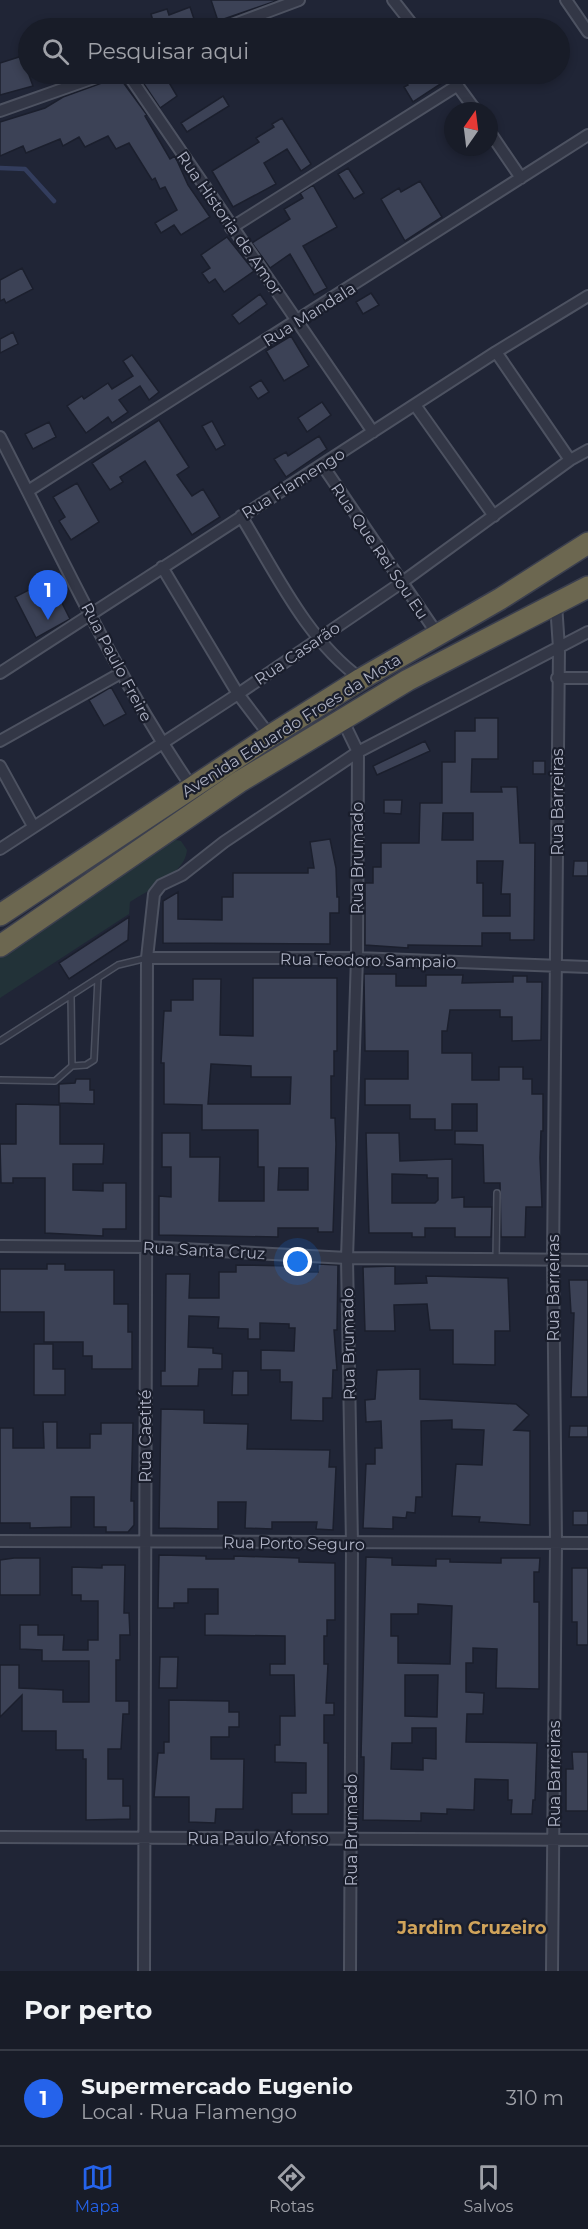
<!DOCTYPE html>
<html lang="pt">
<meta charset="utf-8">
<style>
body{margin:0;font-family:Montserrat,sans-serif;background:#252934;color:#f1f3f6}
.compass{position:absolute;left:444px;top:102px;width:54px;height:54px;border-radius:50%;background:#181c28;box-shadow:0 3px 9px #0003;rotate:14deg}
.you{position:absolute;left:298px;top:1262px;width:21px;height:21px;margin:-15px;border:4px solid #fff;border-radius:50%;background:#1a73e8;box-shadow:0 0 0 9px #1a73e833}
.badge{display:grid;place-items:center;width:39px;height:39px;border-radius:50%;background:#2563eb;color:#fff;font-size:20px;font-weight:700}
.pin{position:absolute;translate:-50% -50px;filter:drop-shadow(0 2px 3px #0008)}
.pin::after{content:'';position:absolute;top:32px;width:21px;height:18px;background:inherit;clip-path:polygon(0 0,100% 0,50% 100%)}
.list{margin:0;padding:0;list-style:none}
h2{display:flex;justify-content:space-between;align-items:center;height:78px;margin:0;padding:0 24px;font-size:26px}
h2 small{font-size:20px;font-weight:400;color:#9fa1a8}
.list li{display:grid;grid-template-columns:39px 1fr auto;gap:18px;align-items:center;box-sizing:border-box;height:96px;padding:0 24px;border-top:2px solid #363a45}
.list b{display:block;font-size:22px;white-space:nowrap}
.list p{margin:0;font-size:20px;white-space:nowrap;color:#9fa1a8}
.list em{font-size:20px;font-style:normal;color:#9fa1a8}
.icon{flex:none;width:33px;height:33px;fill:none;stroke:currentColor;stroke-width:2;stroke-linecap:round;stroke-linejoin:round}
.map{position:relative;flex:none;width:588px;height:1971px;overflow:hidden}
.search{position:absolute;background:#181c28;box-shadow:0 3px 9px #0003;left:18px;right:18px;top:18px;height:66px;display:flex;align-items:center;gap:15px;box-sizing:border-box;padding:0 21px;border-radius:33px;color:#9fa1a8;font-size:22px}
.sheet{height:174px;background:#181c28}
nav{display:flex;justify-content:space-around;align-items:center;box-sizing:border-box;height:84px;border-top:2px solid #363a45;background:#181c28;font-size:16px;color:#9fa1a8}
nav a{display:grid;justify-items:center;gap:3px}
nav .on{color:#2563eb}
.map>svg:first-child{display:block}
.green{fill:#223238}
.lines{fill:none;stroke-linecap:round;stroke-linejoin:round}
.stream{stroke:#333d5d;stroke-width:4.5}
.building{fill:#3c4256;stroke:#1b1f2d;stroke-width:1.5;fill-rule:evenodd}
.lane-casing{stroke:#4d5261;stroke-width:8}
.street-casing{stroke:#4d5261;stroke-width:14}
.highway-casing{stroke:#3b3f4e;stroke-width:24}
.lane{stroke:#333746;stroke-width:5}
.street{stroke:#333746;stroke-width:10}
.highway{stroke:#6c6750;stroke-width:21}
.labels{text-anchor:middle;stroke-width:4.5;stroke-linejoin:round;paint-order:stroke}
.street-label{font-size:16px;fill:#adb1c3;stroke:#191d2b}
.neighbourhood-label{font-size:18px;font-weight:bold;fill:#d1a45b;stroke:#191d2b}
</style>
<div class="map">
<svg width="588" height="1971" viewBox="0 0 588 1971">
<rect width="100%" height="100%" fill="#202536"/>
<!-- green -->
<path class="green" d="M171,839L181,841L187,850C185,874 148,890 130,902L129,914L0,998V952Z"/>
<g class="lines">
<!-- stream -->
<path class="stream" d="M0,168L25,169L54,201"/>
</g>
<!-- building -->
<path class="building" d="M211,0H276V1L218,21Z
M190,7L197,28H155L151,14L167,9L169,15Z
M22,56L33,86L0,95V63Z
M56,74H84L59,82Z
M112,74H117L147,115L145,116L170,159L175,156L188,185L210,217L181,235L174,225L161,233L155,223L177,210L165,187L160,189L155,178L152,180L129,143L116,149L108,136L85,147L79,137L63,146L60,139L26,153L23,146L0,156V122L45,108L63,97L107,81Z
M148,74H164L177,96L160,108L140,78Z
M401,74H435L442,83L413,102L404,87L408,85Z
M223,96L229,106L187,132L181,123Z
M282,118L311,164L301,171L287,149L264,163L276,184L233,207L212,171L259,142L256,138L274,127L272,124Z
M348,168L364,193L354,199L338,174Z
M420,181L442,217L405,241L381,199L399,188L401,192Z
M313,185L337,227L303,246L327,288L314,295L290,254L270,268L252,243L290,219L284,209L303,198L300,193Z
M227,237L254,271L224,292L215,279L209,283L202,273L210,268L201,255Z
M22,268L33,289L6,303L4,299L0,301V280Z
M371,293L379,305L363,314L356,302Z
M260,294L267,304L239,324L232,315Z
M13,332L18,344L0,353V339Z
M291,336L309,366L284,381L266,351Z
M132,355L159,392L149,400L140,386L119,400L128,412L112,423L108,417L86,433L67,406L82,396L84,399L108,383L112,389L133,376L123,361Z
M261,380L269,392L258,399L250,387Z
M322,402L331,415L307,432L298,418Z
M159,420L189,467L177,475L192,496L203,489L220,517L192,535L145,461L120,477L123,482L110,490L92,463Z
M212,421L225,445L216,450L202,426Z
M49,422L56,437L33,449L25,434Z
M319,436L327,449L286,477L274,459L286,452L288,456Z
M77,483L99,522L71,540L59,521L65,517L53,497Z
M50,579L70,619L36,638L15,597Z
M111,687L126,714L104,726L89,700Z
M475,718H498V759H472L471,792H502L501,787H517L520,843H535L534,940H510V933H482V946L408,945V948L365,945V883H373V867H381V843H419L420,803H442V762H455V731H475ZM443,813H473V840H442ZM477,861H503L501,894H510V916H483V883H477Z
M425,741L430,751L377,775L373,766Z
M533,761H545V774H533Z
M384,800H402L401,814L384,813Z
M330,839L336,868L337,897H339V913H330V944L163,943V901L178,892V919L222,920V897H233V873H308V868H314L310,842Z
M574,861H588V876H573Z
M129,917L128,940L69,979L59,963Z
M364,974H396V986H426V975H463L462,983L513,982V976H527V982H542L541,1040L512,1041V1017H500V1010H450L447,1031H442V1053H472V1080H499V1067H523V1079H532V1094H543V1131H541L540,1158L542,1207H526L525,1237H501L500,1183H484L483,1145L455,1144V1131H477V1104H452V1130H435V1119H410V1105H365V1079H408V1051H365Z
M253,978H337V1051H334V1076H331V1118H335L336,1144L333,1232H318V1228H278V1237L159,1235V1196L171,1197V1167H162V1133H190V1157H220L219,1201H264V1167H258V1130H202V1105L164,1104V1063H161L164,1011H171V1000H193V979H221L220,1035L253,1036ZM211,1064L251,1066V1077H291L290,1104H208ZM279,1168H308V1190H278Z
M76,1079H90V1090H94V1104L59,1103V1084L75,1083Z
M16,1104L60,1105V1144H104L103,1164H73V1190L103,1191V1183H126V1229H103V1236L45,1233V1178H13V1183H1L0,1144H16Z
M366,1133H399L400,1161L452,1159V1198L464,1197V1207H492L491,1237H455V1228H425V1237H412V1233H369ZM392,1174L427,1175V1178H438V1200L435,1203H392Z
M47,1264H65V1270H114V1304H128V1332H132V1369H92V1356H83V1342H44V1312H0V1269H47Z
M318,1264L338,1265L337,1330H334L337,1370H333L332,1398H323V1421L291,1420L292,1382H280V1370H261V1350L294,1351L295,1328H289V1324L260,1323V1339H248V1329L218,1328L219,1317L189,1316L188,1347L213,1348V1353L222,1354V1369H199L198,1386H161V1371H165L166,1274H190L189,1298H219V1272H236V1265L290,1266V1272H318Z
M395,1266V1284L427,1283L426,1276L508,1278L510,1331H495V1365L453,1364V1330H430L427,1304L394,1305L395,1331H365L363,1267Z
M569,1280H588V1397H571L574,1313H571Z
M34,1344H53V1369H65V1395H34Z
M420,1369V1399L516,1404L529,1415L514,1430L530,1431V1525L479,1522L480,1517L452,1516L456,1464L482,1465L484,1430L452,1429V1420L421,1421L422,1497H416L415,1513L407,1512L406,1518L393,1517V1529L363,1528L366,1464H375V1448H382L381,1421L366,1422L365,1400L375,1399L377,1370Z
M233,1371H248V1395H232Z
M161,1409L204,1410V1423L248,1424L247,1449L330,1450L329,1467H336L333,1530L316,1529L317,1522H272V1529L245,1528L246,1502H218V1529L159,1528Z
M43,1422H57V1448H90V1434H101V1423H133L131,1501H134V1525L128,1532H106V1527H94V1497H71V1527L30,1528V1523H0V1428H13V1448H44Z
M570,1426H588V1437H569Z
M573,1511H588V1525H573Z
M159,1555L206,1556V1559H234V1556L299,1558V1562L335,1563V1620H327V1636H324V1664H328L326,1703H334V1715H324V1743H328V1814H292V1793H306V1763L275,1762V1745H280V1716H295L294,1675H270V1664H285V1636L205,1635V1614H218V1589H188V1603H174V1608H158Z
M366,1557L392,1558V1565L436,1566V1559H450V1562L501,1563V1558H540L539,1572H534V1602H539V1689L496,1688L497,1649L473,1648V1663H466V1692L484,1693L483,1714H467L466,1742L537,1743L535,1800H533L532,1814H511L512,1800H508V1780L475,1779L474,1810L447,1809V1814L421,1813V1821L363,1820L364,1764V1757H361ZM418,1604L452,1606L450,1664L398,1663V1636H391V1614H418ZM405,1675H438L437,1717L405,1716ZM412,1728H436V1759L423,1758V1770L391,1769L392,1743H412Z
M14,1558H40V1595H0V1560Z
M102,1565H125L124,1613H129L130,1635H120V1660H116V1701H129V1714H123L121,1749H108V1779H123V1806H130V1819L86,1820V1759H83V1750H56V1731H22V1695L0,1717V1665H19V1688L63,1690V1702H89V1661H42V1650L20,1649V1625H38V1635H64L63,1650H88V1640H98V1601H81V1595H72V1567L102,1568Z
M572,1568H588V1645H577V1622H572Z
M160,1657H178L177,1688H159Z
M169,1700L229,1701V1712H239V1727H229V1737H211V1759H244L243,1809H216L215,1823L189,1822V1797H154L158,1753H164V1742H169Z
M572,1752H588V1811H566V1769H573Z"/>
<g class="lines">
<!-- lane casing -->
<g class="lane-casing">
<path id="lane" d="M71,995L72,1066
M0,1041L118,965L147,958
M0,1080L55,1081L72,1066L86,1065L94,1060L98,978
M496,1259L497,1193"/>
</g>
<!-- street casing -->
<g class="street-casing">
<path id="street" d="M393,0L415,28
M566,0L588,32
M224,28L299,0
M128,74L373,432
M449,74L476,111
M0,111L105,74
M489,131L521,178
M231,228L458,85
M496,352L570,460
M415,405L494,516
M0,437C61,555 116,677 191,786
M323,466L438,635
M28,491L588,135
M241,516C276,573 306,639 361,679
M162,567L238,694L270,736
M0,673L496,352L588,296
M557,678H588
M343,721L358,752L357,958L347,1258L352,1544L350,1971
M0,741L121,673
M0,766L33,826
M0,849L238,694L401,583L570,460L588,450
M147,958H357L588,967
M0,1246L146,1247L347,1258L588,1260
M0,1541L588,1543
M0,1837L588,1840
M144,1971L147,958L154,894L161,885L182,875L224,842L358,752L588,632
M552,1971L556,1543L553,1259L559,648L556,604"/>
</g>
<!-- highway casing -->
<g class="highway-casing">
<path id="highway" d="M0,915L270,736L361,679L500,599L588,543
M0,946L239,782L408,680L588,587"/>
</g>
<!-- lane -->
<use href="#lane" class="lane"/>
<!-- street -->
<use href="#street" class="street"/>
<!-- highway -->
<use href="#highway" class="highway"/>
</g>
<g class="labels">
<!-- street labels -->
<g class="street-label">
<text transform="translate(230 223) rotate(55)" y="6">Rua Historia de Amor</text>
<text transform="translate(309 314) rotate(-32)" y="6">Rua Mandala</text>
<text transform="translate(293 483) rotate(-32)" y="6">Rua Flamengo</text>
<text transform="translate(380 551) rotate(56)" y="6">Rua Que Rei Sou Eu</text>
<text transform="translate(297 653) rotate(-34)" y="6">Rua Casarão</text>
<text transform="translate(117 662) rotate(62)" y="6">Rua Paulo Freire</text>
<text transform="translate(291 725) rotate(-32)" y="6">Avenida Eduardo Froes da Mota</text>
<text transform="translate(557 802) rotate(-90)" y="6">Rua Barreiras</text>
<text transform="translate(357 858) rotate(-90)" y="6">Rua Brumado</text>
<text transform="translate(368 960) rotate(1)" y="6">Rua Teodoro Sampaio</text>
<text transform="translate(204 1250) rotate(3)" y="6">Rua Santa Cruz</text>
<text transform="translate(553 1288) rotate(-90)" y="6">Rua Barreiras</text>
<text transform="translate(348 1344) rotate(-91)" y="6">Rua Brumado</text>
<text transform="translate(145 1436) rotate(-90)" y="6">Rua Caetité</text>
<text transform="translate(294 1543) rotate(1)" y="6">Rua Porto Seguro</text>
<text transform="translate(554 1774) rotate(-90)" y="6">Rua Barreiras</text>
<text transform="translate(351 1830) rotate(-90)" y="6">Rua Brumado</text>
<text x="258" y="1844">Rua Paulo Afonso</text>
</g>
<!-- neighbourhood labels -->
<g class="neighbourhood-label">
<text x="472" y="1934">Jardim Cruzeiro</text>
</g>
</g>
</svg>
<svg class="compass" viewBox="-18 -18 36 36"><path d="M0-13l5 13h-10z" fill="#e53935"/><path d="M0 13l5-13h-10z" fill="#9fa1a8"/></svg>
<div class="you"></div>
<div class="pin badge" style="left:48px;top:620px">1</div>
<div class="search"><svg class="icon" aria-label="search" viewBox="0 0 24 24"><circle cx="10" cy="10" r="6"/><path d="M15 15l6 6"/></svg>Pesquisar aqui</div>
</div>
<section class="sheet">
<h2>Por perto<small></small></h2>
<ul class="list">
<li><span class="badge">1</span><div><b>Supermercado Eugenio</b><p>Local · Rua Flamengo</p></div><em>310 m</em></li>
</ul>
</section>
<nav>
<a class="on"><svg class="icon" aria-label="map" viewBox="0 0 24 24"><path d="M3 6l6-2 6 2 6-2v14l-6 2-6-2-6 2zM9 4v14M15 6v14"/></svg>Mapa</a>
<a><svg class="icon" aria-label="directions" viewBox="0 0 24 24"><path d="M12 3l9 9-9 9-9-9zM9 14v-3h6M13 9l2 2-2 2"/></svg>Rotas</a>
<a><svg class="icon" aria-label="saved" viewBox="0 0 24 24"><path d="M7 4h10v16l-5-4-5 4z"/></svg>Salvos</a>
</nav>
